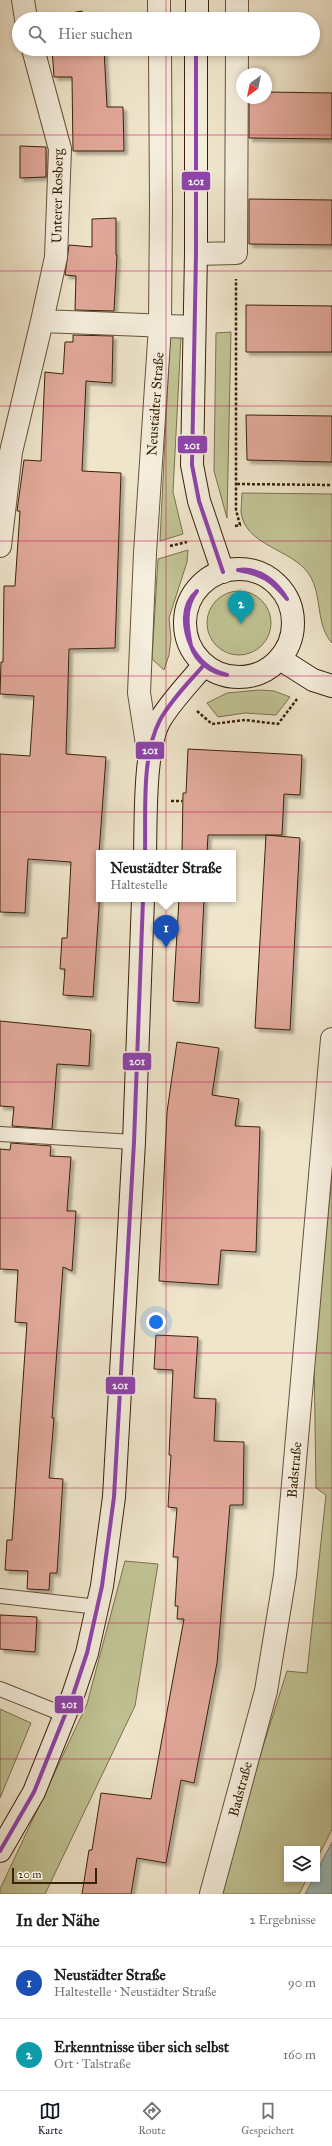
<!DOCTYPE html>
<html lang="de">
<meta charset="utf-8">
<style>
body{margin:0;font-family:"IM FELL Great Primer",serif;background:#f6f6f6;color:#202124}
.controls{position:absolute;right:12px;bottom:12px;display:grid;overflow:hidden;border-radius:0px;box-shadow:0 2px 6px #0003}
.controls button{width:36px;height:36px;display:grid;place-items:center;padding:0;border:0;border-bottom:1px solid #e0e0e0;background:#fff;color:#202124;font:20px sans-serif}
.compass{position:absolute;left:236px;top:68px;width:36px;height:36px;border-radius:50%;background:#fff;box-shadow:0 2px 6px #0003;rotate:213deg}
.scale{position:absolute;left:12px;bottom:10px;width:85px;box-sizing:border-box;padding-left:4px;border:2px solid #392207;border-top:0;font-size:11px;line-height:14px;white-space:nowrap;color:#392207;-webkit-text-stroke:3px #f5eedd;paint-order:stroke}
.you{position:absolute;left:156px;top:1322px;width:14px;height:14px;margin:-10px;border:3px solid #fff;border-radius:50%;background:#1a73e8;box-shadow:0 0 0 6px #1a73e833}
.badge{display:grid;place-items:center;width:26px;height:26px;border-radius:50%;background:#111827;color:#fff;font-size:13px;font-weight:700}
.pin{position:absolute;translate:-50% -33px;filter:drop-shadow(0 1px 2px #0008)}
.pin::after{content:'';position:absolute;top:21px;width:14px;height:12px;background:inherit;clip-path:polygon(0 0,100% 0,50% 100%)}
.popup{position:absolute;left:96px;top:850px;width:140px;height:52px;box-sizing:border-box;display:grid;place-content:center;border-radius:0px;background:#fff;filter:drop-shadow(0 1px 3px #0005);font-size:13px;white-space:nowrap;color:#757577}
.popup b{font-size:15px;color:#202124}
.popup::after{content:'';position:absolute;left:50%;top:100%;margin-left:-8px;border:8px solid transparent;border-top-color:#fff}
.list{margin:0;padding:0;list-style:none}
h2{display:flex;justify-content:space-between;align-items:center;height:52px;margin:0;padding:0 16px;font-size:17px}
h2 small{font-size:13px;font-weight:400;color:#757577}
.list li{display:grid;grid-template-columns:26px 1fr auto;gap:12px;align-items:center;box-sizing:border-box;height:72px;padding:0 16px;border-top:1px solid #e0e0e0}
.list b{display:block;font-size:15px;white-space:nowrap}
.list p{margin:0;font-size:13px;white-space:nowrap;color:#757577}
.list em{font-size:13px;font-style:normal;color:#757577}
.icon{flex:none;width:22px;height:22px;fill:none;stroke:currentColor;stroke-width:2;stroke-linecap:round;stroke-linejoin:round}
.map{position:relative;flex:none;width:332px;height:1894px;overflow:hidden}
.search{position:absolute;background:#fff;box-shadow:0 2px 6px #0003;left:12px;right:12px;top:12px;height:44px;display:flex;align-items:center;gap:10px;box-sizing:border-box;padding:0 14px;border-radius:22px;color:#757577;font-size:15px}
.sheet{height:196px;background:#fff}
nav{display:flex;justify-content:space-around;align-items:center;box-sizing:border-box;height:56px;border-top:1px solid #e0e0e0;background:#fff;font-size:11px;color:#757577}
nav a{display:grid;justify-items:center;gap:2px}
nav .on{color:#111827}
.map>svg:first-child{display:block}
.green{fill:#c0c293;stroke:#7c724d}
.water{fill:#9abebb;stroke:#738073}
.building{fill:#e2a99b;stroke:#392207;filter:url(#shadow)}
.lines{fill:none;stroke-linecap:round;stroke-linejoin:round}
.lane-casing{stroke:#665338;stroke-width:16}
.street-casing{stroke:#665338;stroke-width:24}
.secondary-casing{stroke:#392207;stroke-width:24}
.path{stroke:#392207;stroke-width:2.5;stroke-dasharray:3 2;stroke-linecap:butt}
.lane{stroke:#f5eedd;stroke-width:14}
.street{stroke:#f5eedd;stroke-width:22}
.secondary{stroke:#f5eedd;stroke-width:22}
.bus-1-casing{stroke:#f5eedd;stroke-width:7}
.bus-1{stroke:#8e44ad;stroke-width:4}
.grid{fill:none;stroke:#c2185b;stroke-width:1;stroke-opacity:0.55}
.labels{text-anchor:middle;stroke-width:3;stroke-linejoin:round;paint-order:stroke}
.street-label{font-size:14px;fill:#392207;stroke:#f5eedd}
.line-badge{stroke:#f5eedd;stroke-width:1.5}
.badge-label{font-size:11px;text-anchor:middle;font-weight:bold;fill:#fff}
</style>
<div class="map">
<svg width="332" height="1894" viewBox="0 0 332 1894">
<defs>
<filter id="shadow"><feDropShadow dx="3.5" dy="3.5" stdDeviation="1" flood-color="#0004"/></filter>
</defs>
<rect width="100%" height="100%" fill="#efe5cb"/>
<filter id="stains"><feTurbulence type="fractalNoise" baseFrequency=".005" numOctaves="4"/><feColorMatrix values="0 0 0 0 .2 0 0 0 0 .09 0 0 0 0 .02 0 0 0 .5 -.17"/></filter>
<radialGradient id="worn" r=".72"><stop offset=".6" stop-color="#630" stop-opacity="0"/><stop offset="1" stop-color="#630" stop-opacity=".3"/></radialGradient>
<!-- green -->
<path class="green" d="M231,332L227,518L214,471L216,333Z
M174,334L181,337L173,492L183,534L160,541L170,338Z
M242,493L332,494V643C315,624 323,596 309,574C292,549 245,546 241,512C241,506 242,499 242,493Z
M188,550L187,562L169,618L171,639L169,655L164,670L152,659L158,559Z
M207 623a32 32 0 1 1 64 0a32 32 0 1 1-64 0Z
M260,690L274,691L290,697L276,715L245,713L218,717L207,703L227,693Z
M332,1175V1829L317,1859V1849H287V1879H307L299,1894H220L241,1816L287,1671L307,1673L326,1495L316,1488L314,1355Z
M125,1561L158,1564L135,1706L45,1894H0V1889L87,1704Z
M0,1709L31,1723L0,1798Z"/>
<!-- water -->
<path class="water" d="M332,1842V1894H305L313,1879H317V1871Z"/>
<!-- building -->
<path class="building" d="M82,11L84,19H50L49,17Z
M52,49H104L107,107H123L124,151H73L72,77H54Z
M266,92L332,93V139L249,138V98H266Z
M20,146L46,147V177L20,178Z
M249,199L332,200V245L249,244Z
M116,218V255H117L114,311L75,310L76,276L65,275L69,245L92,247V219Z
M246,305L332,306V352H246Z
M73,335L113,336L112,383L86,381L82,471L121,473L115,648L69,649L66,754L106,757L99,853V907L93,997L63,995L65,969H60L62,938H67L71,862L28,859L25,913L0,912V754L30,756L34,696L0,694L1,662H3L4,586H15L20,511H17L24,460L41,461L45,372L63,374L65,342H73Z
M246,415L332,416V462L247,460Z
M188,749L302,755L300,795L284,794L282,835H208L207,853H182L183,793H186Z
M266,835L300,838L290,1030L255,1028Z
M179,899H204L199,1003L173,1001Z
M0,1021L91,1030L89,1066L57,1064L52,1129L12,1126L14,1107L0,1106Z
M177,1042L219,1048L212,1095L239,1099L235,1126L260,1127L256,1252L221,1250L218,1285L159,1281L167,1112Z
M11,1143L51,1146L50,1156L71,1157L67,1211H76L72,1271L63,1267L52,1418H54L49,1478L63,1479L57,1573H50L49,1590L27,1589L28,1571L5,1570L7,1540H12L27,1323L15,1322L18,1270L0,1269V1149L10,1150Z
M156,1335L198,1337L194,1398L216,1399L214,1441L244,1442L243,1505H230L217,1663L194,1783L181,1780L166,1863L137,1858L131,1894H82L89,1850H92L101,1793L151,1799L184,1619H177L178,1606H175L178,1557H173L177,1508L168,1507L171,1455H169L173,1370L154,1369Z
M0,1615L37,1617L35,1652L0,1649Z"/>
<g class="lines">
<!-- lane casing -->
<g class="lane-casing">
<path id="lane" d="M0,1134L134,1142
M0,1596L98,1607
M0,1689L65,1715"/>
</g>
<!-- street casing -->
<g class="street-casing">
<path id="street" d="M23,0L26,19
M159,0V19
M237,19V0
M33,49L60,149L56,257L42,321
M196,254L236,253L237,49
M0,546L11,452L42,321L194,327
M149,757L139,693L145,553L160,326L161,206L160,49
M211,1894L266,1691L285,1575L332,1039"/>
</g>
<!-- secondary casing -->
<g class="secondary-casing">
<path id="secondary" d="M197,19V0
M196,49V254L192,465L199,501L223,572
M185 623a54 54 0 1 1 108 0a54 54 0 1 1-108 0Z
M280,659L313,680L332,686
M145,853C146,819 144,748 160,720C172,700 189,683 204,665
M0,1851L34,1792L73,1695L87,1653L102,1586L114,1497L134,1142L143,899"/>
</g>
<!-- path -->
<path class="path" d="M237,484L332,485
M235,526L240,525L236,510V279
M170,546L187,542
M197,711L212,724L245,720L278,724L297,699
M171,801H182"/>
<!-- lane -->
<use href="#lane" class="lane"/>
<!-- street -->
<use href="#street" class="street"/>
<!-- secondary -->
<use href="#secondary" class="secondary"/>
<!-- bus-1 casing -->
<g class="bus-1-casing">
<path id="bus-1" d="M196,49V254L192,465L199,501L223,572
M238,570C262,574 271,580 287,599
M238,570C259,567 277,582 287,599
M191,646C199,661 210,671 227,675
M191,646C196,662 211,673 227,675
M191,646C183,628 181,605 197,591
M191,646C187,626 184,608 197,591
M145,853C146,813 141,756 160,720C171,700 189,682 204,665
M0,1851L34,1792L73,1695L87,1653L102,1586L114,1497L134,1142L143,899"/>
</g>
<!-- bus-1 -->
<use href="#bus-1" class="bus-1"/>
</g>
<!-- grid -->
<path class="grid" d="M166,0V19M166,49V1894M0,135H332M0,271H332M0,406H332M0,541H332M0,676H332M0,812H332M0,947H332M0,1082H332M0,1218H332M0,1353H332M0,1488H332M0,1623H332M0,1759H332"/>
<g class="labels">
<!-- street labels -->
<g class="street-label">
<text transform="translate(57 196) rotate(-89)" y="5">Unterer Rosberg</text>
<text transform="translate(155 404) rotate(-86)" y="5">Neustädter Straße</text>
<text transform="translate(294 1470) rotate(-85)" y="5">Badstraße</text>
<text transform="translate(240 1789) rotate(-75)" y="5">Badstraße</text>
</g>
</g>
<g class="line-badge">
<rect x="181" y="171" width="30" height="20" rx="4" fill="#8e44ad"/>
<rect x="177" y="435" width="31" height="19" rx="4" fill="#8e44ad"/>
<rect x="135" y="741" width="30" height="19" rx="4" fill="#8e44ad"/>
<rect x="122" y="1052" width="30" height="19" rx="4" fill="#8e44ad"/>
<rect x="105" y="1376" width="31" height="19" rx="4" fill="#8e44ad"/>
<rect x="54" y="1695" width="30" height="19" rx="4" fill="#8e44ad"/>
</g>
<g class="badge-label">
<text x="196" y="185">201</text>
<text x="192" y="449">201</text>
<text x="150" y="754">201</text>
<text x="137" y="1065">201</text>
<text x="120" y="1389">201</text>
<text x="69" y="1708">201</text>
</g>
<rect width="100%" height="100%" filter="url(#stains)"/>
<rect width="100%" height="100%" fill="url(#worn)"/>
</svg>
<div class="controls">
<button><svg class="icon" aria-label="layers" viewBox="0 0 24 24"><path d="M12 4l9 5-9 5-9-5zM3 14l9 5 9-5"/></svg></button>
</div>
<svg class="compass" viewBox="-18 -18 36 36"><path d="M0-13l5 13h-10z" fill="#e53935"/><path d="M0 13l5-13h-10z" fill="#757577"/></svg>
<div class="scale">20 m</div>
<div class="you"></div>
<div class="pin badge" style="left:166px;top:948px;background:#1a4fb4">1</div>
<div class="popup"><b>Neustädter Straße</b>Haltestelle</div>
<div class="pin badge" style="left:241px;top:624px;background:#0f9aa8">2</div>
<div class="search"><svg class="icon" aria-label="search" viewBox="0 0 24 24"><circle cx="10" cy="10" r="6"/><path d="M15 15l6 6"/></svg>Hier suchen</div>
</div>
<section class="sheet">
<h2>In der Nähe<small>2 Ergebnisse</small></h2>
<ul class="list">
<li><span class="badge" style="background:#1a4fb4">1</span><div><b>Neustädter Straße</b><p>Haltestelle · Neustädter Straße</p></div><em>90 m</em></li>
<li><span class="badge" style="background:#0f9aa8">2</span><div><b>Erkenntnisse über sich selbst</b><p>Ort · Talstraße</p></div><em>160 m</em></li>
</ul>
</section>
<nav>
<a class="on"><svg class="icon" aria-label="map" viewBox="0 0 24 24"><path d="M3 6l6-2 6 2 6-2v14l-6 2-6-2-6 2zM9 4v14M15 6v14"/></svg>Karte</a>
<a><svg class="icon" aria-label="directions" viewBox="0 0 24 24"><path d="M12 3l9 9-9 9-9-9zM9 14v-3h6M13 9l2 2-2 2"/></svg>Route</a>
<a><svg class="icon" aria-label="saved" viewBox="0 0 24 24"><path d="M7 4h10v16l-5-4-5 4z"/></svg>Gespeichert</a>
</nav>
